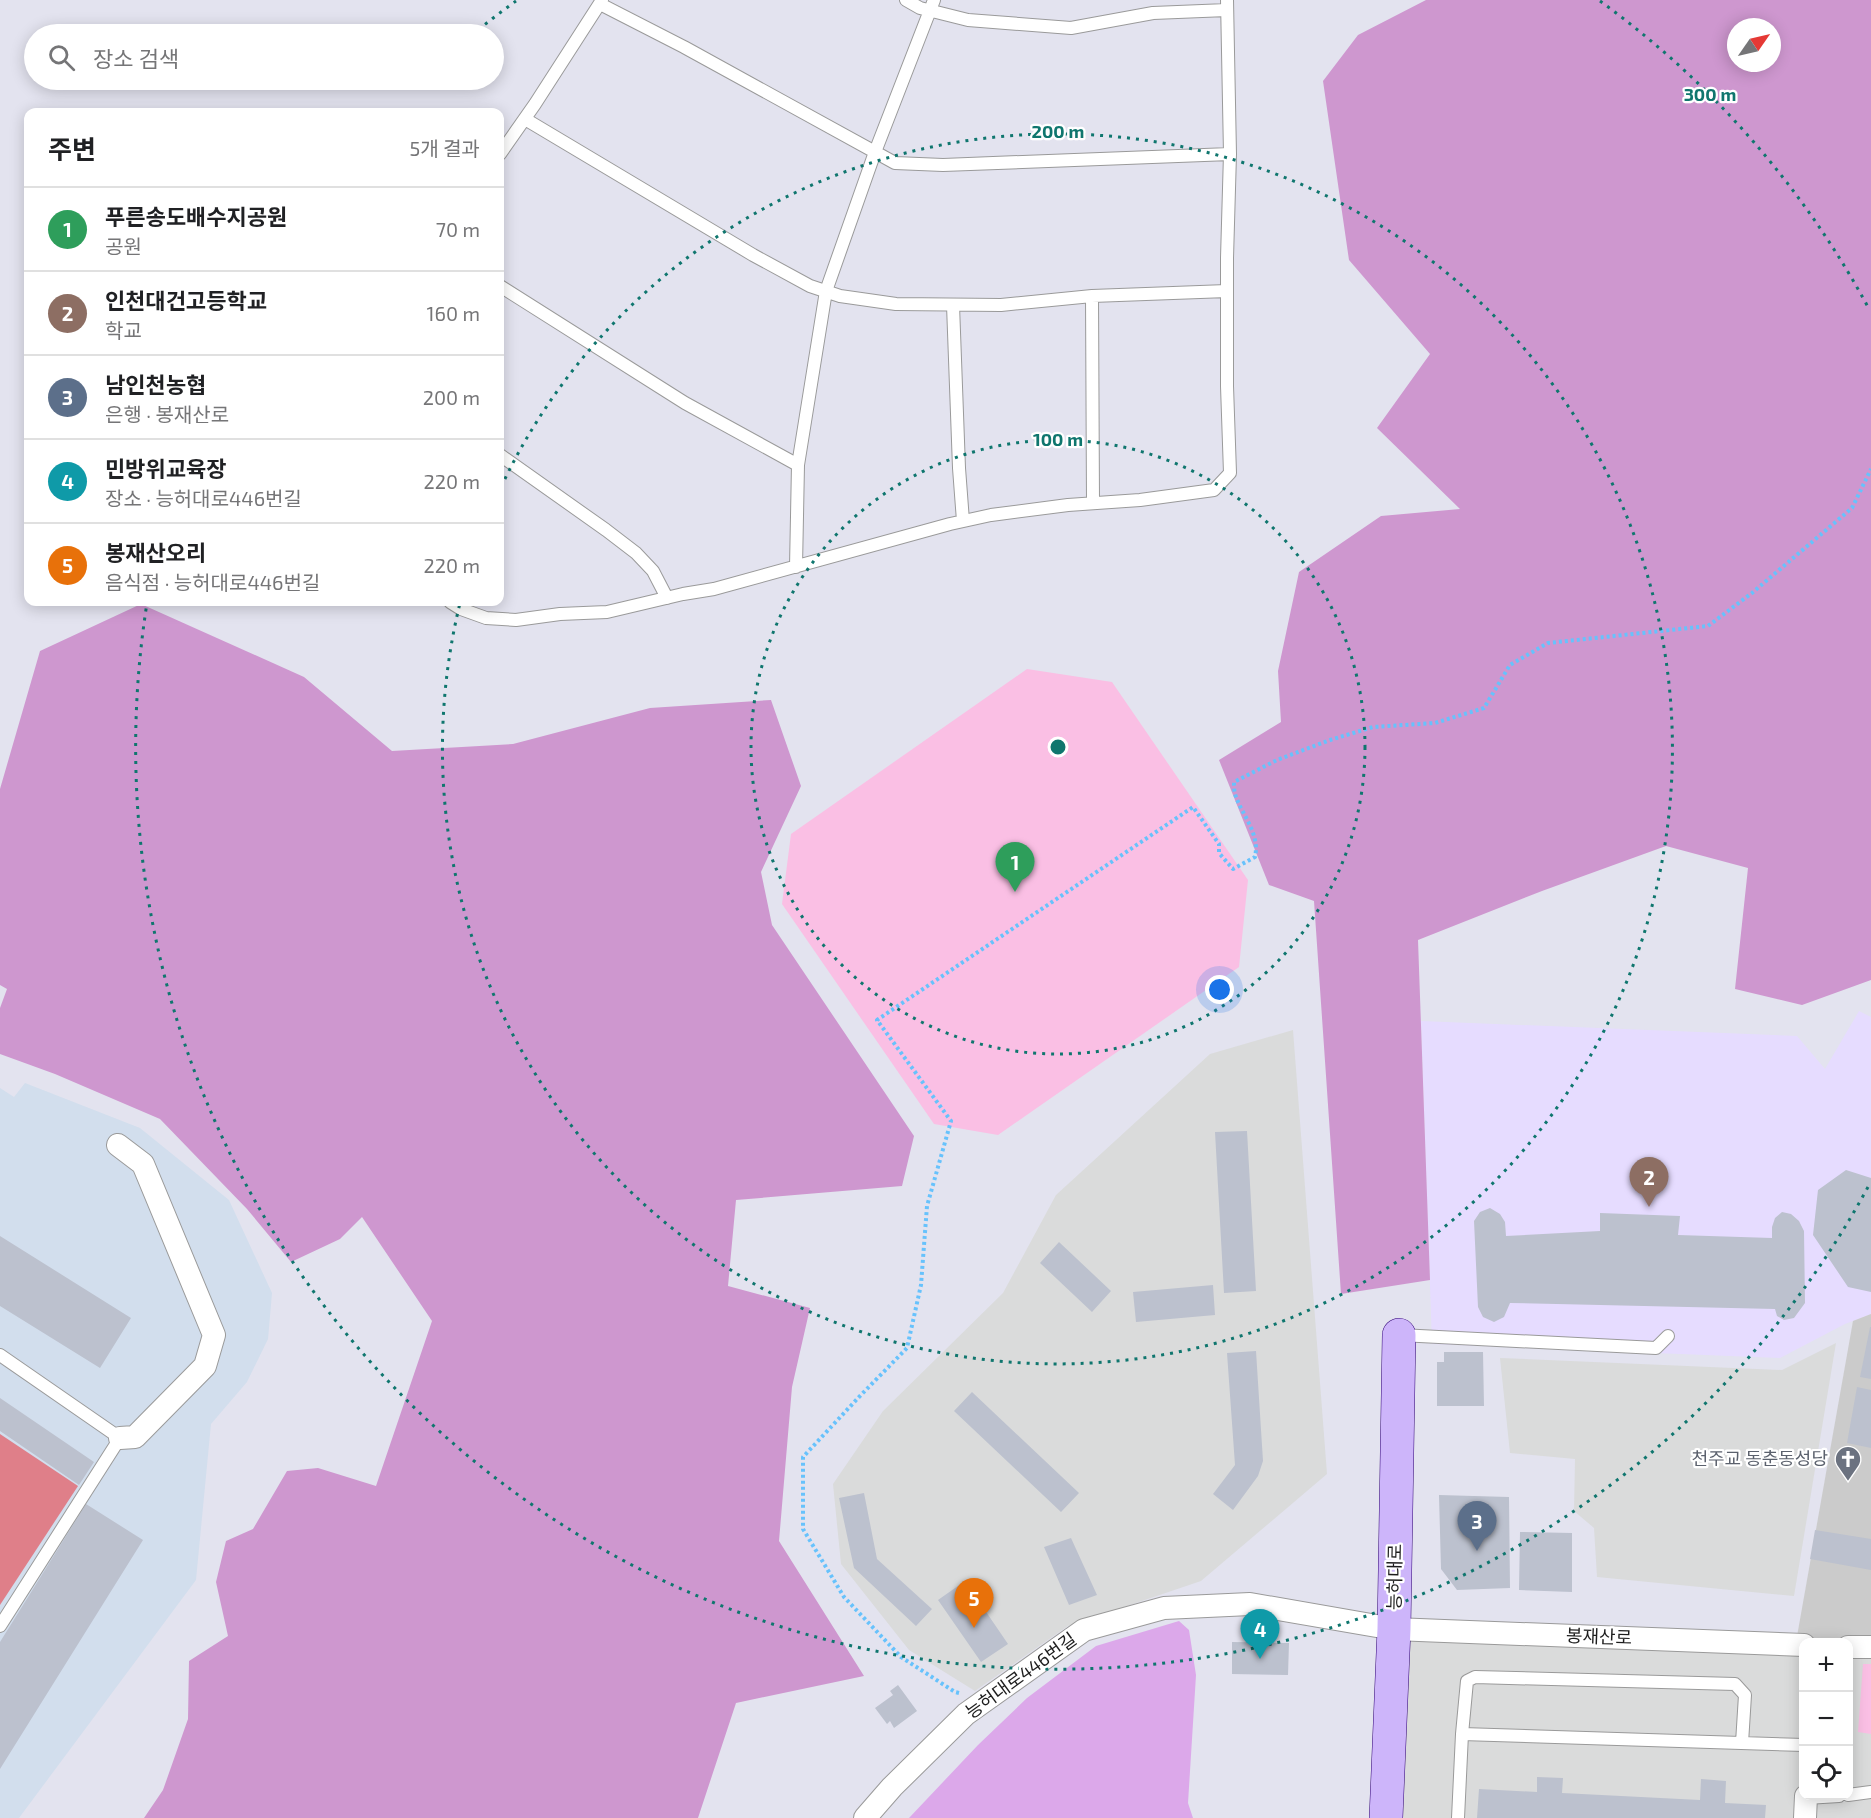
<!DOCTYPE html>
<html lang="ko">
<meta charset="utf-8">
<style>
body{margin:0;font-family:"Exo 2","Noto Sans KR",sans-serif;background:#f2f2f2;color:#202124}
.controls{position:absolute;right:18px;bottom:18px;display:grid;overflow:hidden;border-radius:12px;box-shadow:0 3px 15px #0003}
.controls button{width:54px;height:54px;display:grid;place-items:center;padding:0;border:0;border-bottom:2px solid #e0e0e0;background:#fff;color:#202124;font:30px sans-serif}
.compass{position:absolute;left:1727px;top:18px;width:54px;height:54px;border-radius:50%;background:#fff;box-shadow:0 3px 15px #0003;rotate:56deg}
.you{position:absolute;left:1220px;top:990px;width:21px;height:21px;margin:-15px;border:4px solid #fff;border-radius:50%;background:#1a73e8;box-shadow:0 0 0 9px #1a73e833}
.badge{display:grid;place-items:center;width:39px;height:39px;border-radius:50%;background:#0f766e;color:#fff;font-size:20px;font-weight:700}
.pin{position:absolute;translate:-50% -50px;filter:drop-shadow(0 2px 3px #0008)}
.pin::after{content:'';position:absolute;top:32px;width:21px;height:18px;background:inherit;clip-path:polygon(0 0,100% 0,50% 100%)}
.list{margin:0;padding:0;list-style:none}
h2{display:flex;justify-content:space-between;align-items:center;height:78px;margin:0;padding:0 24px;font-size:26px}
h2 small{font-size:20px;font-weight:400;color:#757577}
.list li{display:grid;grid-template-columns:39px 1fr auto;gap:18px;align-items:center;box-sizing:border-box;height:84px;padding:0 24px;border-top:2px solid #e0e0e0}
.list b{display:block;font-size:22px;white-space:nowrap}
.list p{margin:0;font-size:20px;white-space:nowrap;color:#757577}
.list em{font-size:20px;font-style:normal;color:#757577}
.icon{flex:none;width:33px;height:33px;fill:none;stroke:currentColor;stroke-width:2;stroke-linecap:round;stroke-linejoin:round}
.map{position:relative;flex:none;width:1871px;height:1818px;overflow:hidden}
.search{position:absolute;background:#fff;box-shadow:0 3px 15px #0003;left:24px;top:24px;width:480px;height:66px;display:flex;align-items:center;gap:15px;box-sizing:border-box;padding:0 21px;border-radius:33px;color:#757577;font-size:22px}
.panel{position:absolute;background:#fff;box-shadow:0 3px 15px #0003;left:24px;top:108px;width:480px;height:498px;border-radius:12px}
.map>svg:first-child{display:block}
.residential{fill:#dadbdb}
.education{fill:#e6dcff}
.religious{fill:#cbcbcb}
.military{fill:#d2deed}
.grass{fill:#dca8ea}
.forest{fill:#ce97cf;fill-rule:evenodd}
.park{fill:#fabfe4}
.pitch{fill:#df7f89}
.building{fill:#bcc1ce}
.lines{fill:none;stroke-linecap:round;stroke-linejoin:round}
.service-casing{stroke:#9a9a9a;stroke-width:14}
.minor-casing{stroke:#9a9a9a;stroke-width:24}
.secondary-casing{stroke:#300375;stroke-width:34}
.path{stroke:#67c2fc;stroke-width:4;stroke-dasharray:3 3;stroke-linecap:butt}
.service{stroke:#fff;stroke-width:12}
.minor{stroke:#fff;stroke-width:22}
.secondary{stroke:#cdb5fa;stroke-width:33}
.ring{fill:none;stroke:#0f766e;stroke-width:3;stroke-dasharray:3 6}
.labels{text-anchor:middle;stroke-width:4.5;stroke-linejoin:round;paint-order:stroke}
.worship-label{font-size:18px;fill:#5b616d;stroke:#fff;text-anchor:end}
.street-label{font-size:18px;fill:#1d1d1d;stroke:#fff}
.centre{fill:#0f766e;stroke:#fff;stroke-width:3}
.ring-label{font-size:18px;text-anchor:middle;font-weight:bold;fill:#0f766e;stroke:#fff;stroke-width:4.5;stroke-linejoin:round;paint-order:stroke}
</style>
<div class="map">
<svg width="1871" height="1818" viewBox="0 0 1871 1818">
<rect width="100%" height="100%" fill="#e3e3ef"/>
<!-- residential -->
<path class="residential" d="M1293,1030L1327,1474L1201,1581L1068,1626L975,1691L909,1650L841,1564L833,1484L883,1411L1003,1293L1056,1195L1210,1054Z
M1836,1343L1794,1596L1597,1577L1594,1528L1574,1511L1575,1459L1510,1453L1500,1358L1782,1370Z
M1394,1629L1803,1645L1804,1796H1848L1849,1647H1871V1818H1386Z"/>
<!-- education -->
<path class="education" d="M1859,1011L1871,1017V1314L1845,1324L1780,1358L1432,1344L1421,1021L1797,1036L1825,1069Z"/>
<!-- religious -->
<path class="religious" d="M1871,1314V1644L1796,1642L1853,1321Z"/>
<!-- military -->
<path class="military" d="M25,1083L140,1128L229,1200L272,1293L268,1339L247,1382L211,1424L196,1580L19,1818H0V1088L14,1097Z"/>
<!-- grass -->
<path class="grass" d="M1179,1621L1189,1630L1196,1675L1188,1803L1193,1818H909L978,1745L1027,1698L1096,1646Z"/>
<!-- forest -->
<path class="forest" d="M1426,0H1871V980L1802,1005L1735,989L1748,868L1666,846L1542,891L1418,940L1430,1280L1341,1294L1314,901L1269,885L1219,760L1281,722L1278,671L1299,572L1381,516L1460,509L1377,428L1430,354L1349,260L1323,81L1358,35ZM1736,27H1772V63H1736Z
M141,604L304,677L392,751L513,744L650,708L771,700L801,786L761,872L772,925L914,1136L902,1186L736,1200L728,1286L810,1308L792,1387L779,1541L864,1676L736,1703L698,1818H144L163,1790L188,1719L189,1661L228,1636L216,1582L226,1541L253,1529L287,1471L318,1468L376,1486L432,1321L362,1217L340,1239L291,1262L247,1209L160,1119L55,1074L0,1054V1008L7,989L0,985V789L40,651Z"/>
<!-- park -->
<path class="park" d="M1027,669L1112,682L1248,880L1239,967L998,1135L934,1124L782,904L791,834Z
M1863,1664H1871V1734L1858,1732Z"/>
<!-- pitch -->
<path class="pitch" d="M0,1434L78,1486L0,1605Z"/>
<!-- building -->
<path class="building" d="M1247,1131L1256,1291L1224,1293L1215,1132Z
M1846,1170L1871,1178V1292L1848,1287L1813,1235L1818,1190Z
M1490,1208L1500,1214L1505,1222L1506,1236L1600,1231V1213L1680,1216L1678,1235L1772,1238V1227L1775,1218L1782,1212L1791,1214L1799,1221L1804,1231L1805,1303L1794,1318L1784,1320L1777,1316L1775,1309L1510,1303L1504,1317L1494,1322L1483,1317L1478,1307L1474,1221L1480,1212Z
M0,1236L131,1318L100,1368L0,1306Z
M1059,1242L1111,1291L1092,1312L1040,1263Z
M1213,1285L1215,1315L1136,1322L1133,1292Z
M1870,1327H1871V1379L1860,1377Z
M1256,1351L1263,1461L1258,1476L1233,1510L1213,1494L1235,1465L1227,1353Z
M1444,1352H1483L1484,1406H1437V1362H1444Z
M1857,1387L1871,1390V1448L1847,1443Z
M972,1392L1079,1493L1061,1512L954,1411Z
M0,1398L94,1462L79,1485L0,1431Z
M864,1493L877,1559L932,1609L916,1626L854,1568L839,1498Z
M1439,1495L1509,1497L1510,1588L1457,1590L1441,1569Z
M86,1504L143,1540L0,1769V1642Z
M1815,1530L1871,1539V1570L1810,1559Z
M1520,1532L1572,1533V1592L1519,1590Z
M1071,1538L1097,1595L1069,1605L1044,1547Z
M965,1581L1008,1644L981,1662L938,1600Z
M1232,1642L1289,1643L1288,1675L1232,1674Z
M898,1685L917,1711L894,1728L890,1721L887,1724L875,1708L893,1695L890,1691Z
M1537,1777L1563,1778L1562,1793L1700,1800L1701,1779L1726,1781L1725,1803L1766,1805L1765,1818H1477L1479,1789L1537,1792Z"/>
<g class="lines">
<!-- service casing -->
<g class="service-casing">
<path id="service" d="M906,0L920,8L968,20L1071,28L1153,13L1227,10
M600,4L684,47L895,163L943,165L1230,154
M525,119L753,255L810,286L840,296L896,304L1001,305L1092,296L1227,291
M500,154L535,104L602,0
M500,286L685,403L798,465
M1092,296L1093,503
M953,305L959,468L963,521
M500,455L606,530L636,553L653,571L667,598
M796,567L798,465L826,291L875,152L934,0
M450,602L461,609L486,618L516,620L560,614L607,612L683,594L714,589L950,524L991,515L1068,505L1140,500L1214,490L1230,473L1227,386V258L1230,154L1227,0
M1400,1335L1656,1348L1668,1336
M0,1355L120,1438L0,1626
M1462,1734L1804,1745
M1848,1795L1871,1792
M1806,1798L1839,1796
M1458,1818L1462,1734L1467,1681L1475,1677L1735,1684L1745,1695L1742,1743"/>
</g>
<!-- minor casing -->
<g class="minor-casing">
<path id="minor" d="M118,1145L143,1164L214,1335L205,1366L135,1437L120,1438
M1848,1647H1871
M865,1818L892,1787L966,1714L1084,1630L1164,1608L1250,1604L1394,1629L1804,1645
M1805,1818L1806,1796"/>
</g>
<!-- secondary casing -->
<g class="secondary-casing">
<path id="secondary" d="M1386,1818L1394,1629L1399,1335"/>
</g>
<!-- path -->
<path class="path" d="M959,1693L955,1692L901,1657L844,1597L803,1529V1457L859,1397L907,1348L921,1285L927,1206L951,1121L877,1020L1193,807L1219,844V853L1233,869L1255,857C1260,834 1243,816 1236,797C1234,792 1234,787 1234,782L1277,760L1330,740L1373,727L1435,723L1484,708L1510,665L1548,643L1708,626L1752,593L1852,508L1871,469"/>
<!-- service -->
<use href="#service" class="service"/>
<!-- minor -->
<use href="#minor" class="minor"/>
<!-- secondary -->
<use href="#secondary" class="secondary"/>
</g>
<!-- distance rings -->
<g class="ring">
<circle cx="1058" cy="747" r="307"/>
<path d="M501 487A615 615 0 1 1 460 603"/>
<path d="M1868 1187A922 922 0 0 1 147 603M478 30A922 922 0 0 1 516 1M1600 1A922 922 0 0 1 1868 307"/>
</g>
<!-- icons -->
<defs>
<g id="church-pin" transform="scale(1.35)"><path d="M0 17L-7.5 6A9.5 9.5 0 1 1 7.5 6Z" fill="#6b7280" stroke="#fff"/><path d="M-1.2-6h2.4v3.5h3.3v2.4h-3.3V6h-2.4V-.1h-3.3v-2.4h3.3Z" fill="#fff"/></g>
</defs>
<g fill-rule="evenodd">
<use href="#church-pin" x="1848" y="1459"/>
</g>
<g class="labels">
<!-- worship labels -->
<g class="worship-label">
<text x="1828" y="1465">천주교 동춘동성당</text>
</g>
<!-- street labels -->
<g class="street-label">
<text transform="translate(1395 1577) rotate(-89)" y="6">능허대로</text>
<text transform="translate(1599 1637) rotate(2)" y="6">봉재산로</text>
<text transform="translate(1021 1676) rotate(-36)" y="6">능허대로446번길</text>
</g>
</g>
<circle cx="1058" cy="747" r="9" class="centre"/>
<g class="ring-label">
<text x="1710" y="101">300 m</text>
<text x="1058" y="138">200 m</text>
<text x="1058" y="446">100 m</text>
</g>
</svg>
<div class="controls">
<button>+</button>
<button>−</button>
<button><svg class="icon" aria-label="locate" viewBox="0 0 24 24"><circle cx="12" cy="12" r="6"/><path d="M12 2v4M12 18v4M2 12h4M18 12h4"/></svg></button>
</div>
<svg class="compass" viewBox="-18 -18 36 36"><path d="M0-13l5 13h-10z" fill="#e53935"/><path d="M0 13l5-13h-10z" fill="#757577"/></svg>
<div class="you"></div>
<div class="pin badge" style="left:1015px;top:892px;background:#2e9e5b">1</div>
<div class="pin badge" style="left:1649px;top:1207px;background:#8d6e63">2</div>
<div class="pin badge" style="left:1477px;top:1551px;background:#5c6f8a">3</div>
<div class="pin badge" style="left:1260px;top:1659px;background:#0f9aa8">4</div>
<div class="pin badge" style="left:974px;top:1628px;background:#e8710a">5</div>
<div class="search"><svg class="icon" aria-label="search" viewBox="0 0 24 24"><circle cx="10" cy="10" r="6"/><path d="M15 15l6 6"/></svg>장소 검색</div>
<section class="panel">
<h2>주변<small>5개 결과</small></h2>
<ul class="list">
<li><span class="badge" style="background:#2e9e5b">1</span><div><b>푸른송도배수지공원</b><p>공원</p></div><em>70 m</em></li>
<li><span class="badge" style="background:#8d6e63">2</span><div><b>인천대건고등학교</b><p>학교</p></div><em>160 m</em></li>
<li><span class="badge" style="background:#5c6f8a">3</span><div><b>남인천농협</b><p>은행 · 봉재산로</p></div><em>200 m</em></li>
<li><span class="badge" style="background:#0f9aa8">4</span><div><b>민방위교육장</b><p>장소 · 능허대로446번길</p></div><em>220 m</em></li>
<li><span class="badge" style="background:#e8710a">5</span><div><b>봉재산오리</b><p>음식점 · 능허대로446번길</p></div><em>220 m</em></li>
</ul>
</section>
</div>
